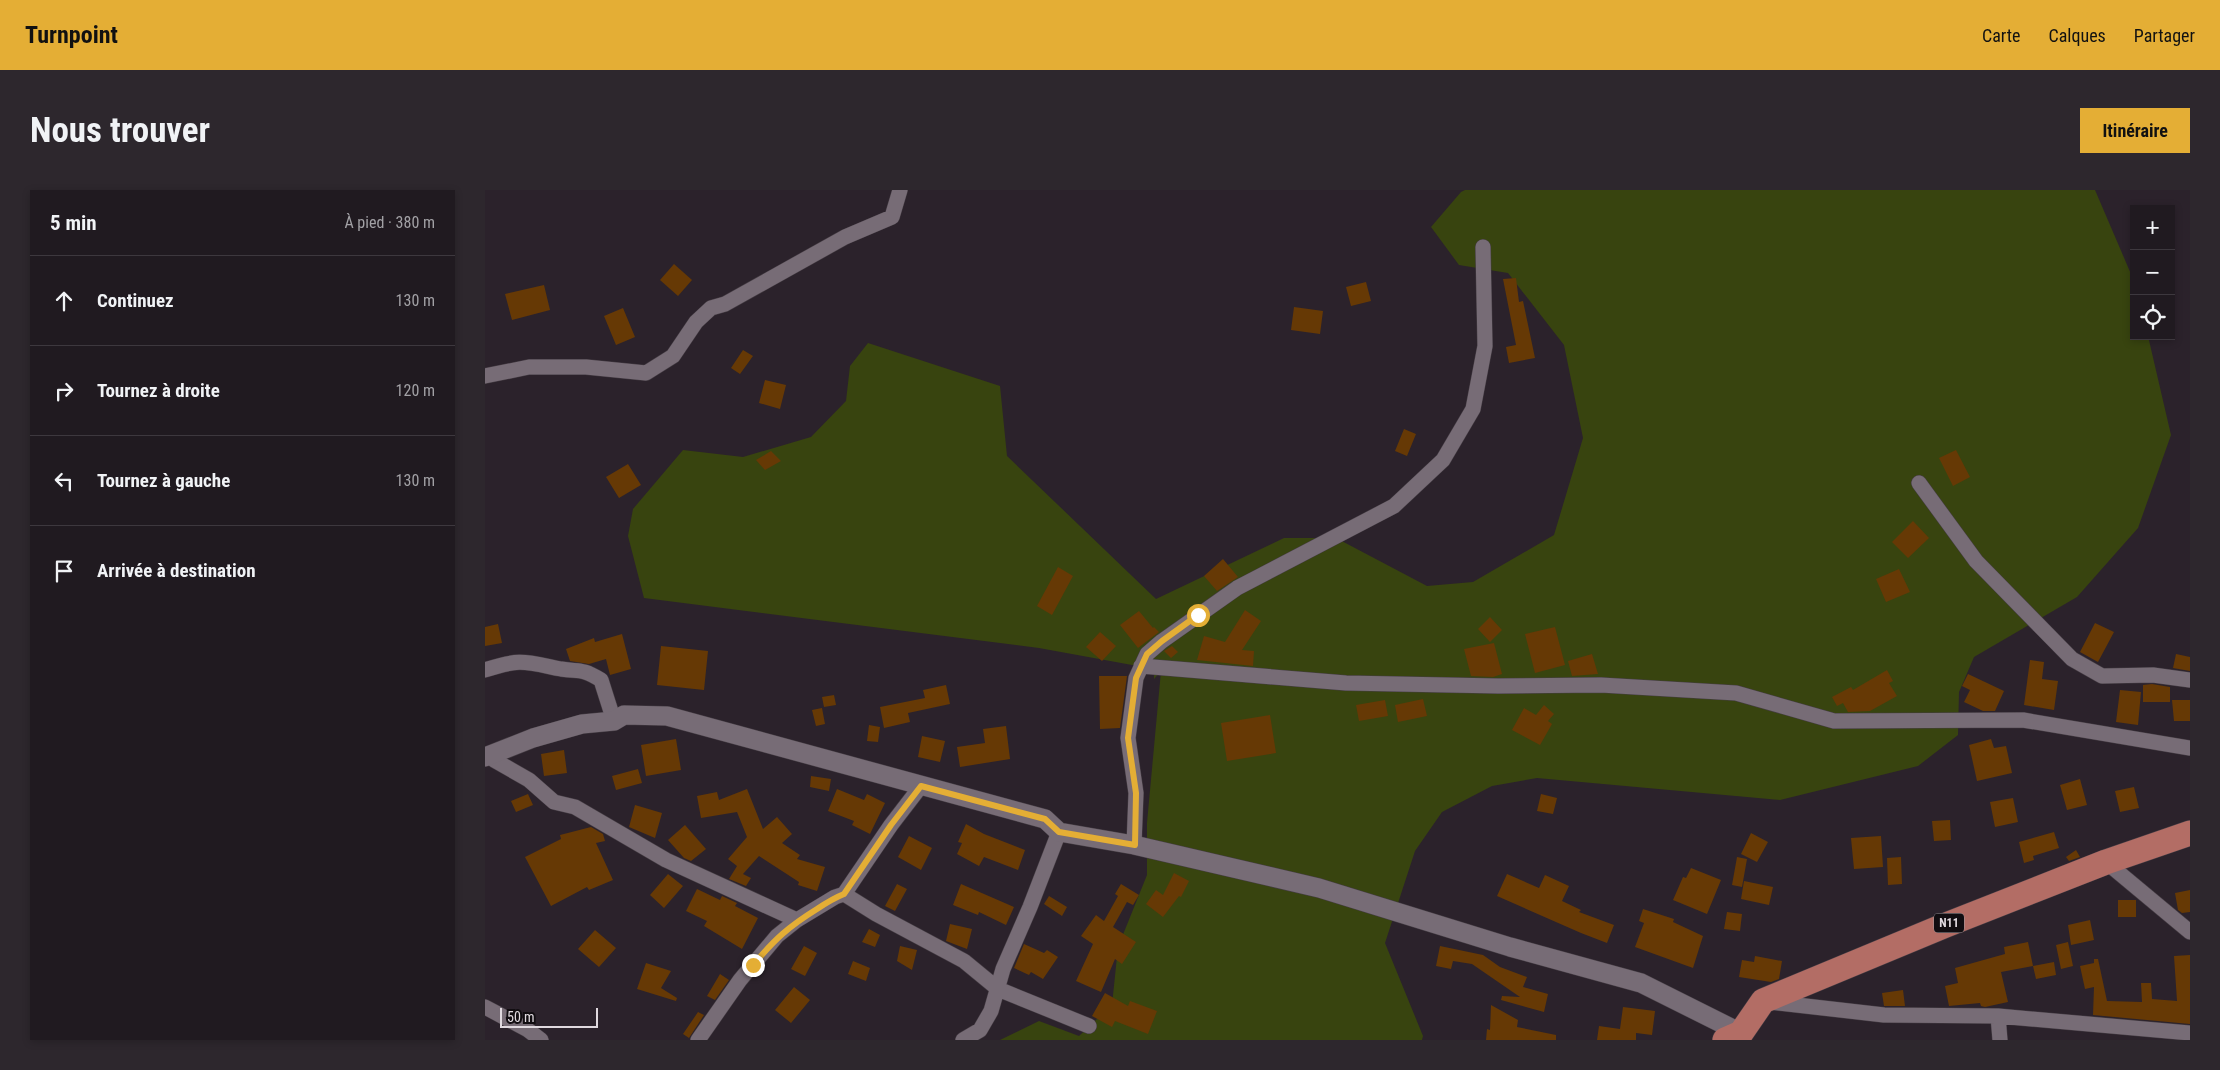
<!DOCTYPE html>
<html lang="fr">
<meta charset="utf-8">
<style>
body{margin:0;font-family:"Roboto Condensed",sans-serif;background:#2d272d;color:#f1f3f6}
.controls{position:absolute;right:15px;top:15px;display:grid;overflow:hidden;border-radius:0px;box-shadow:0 2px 8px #0003}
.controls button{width:45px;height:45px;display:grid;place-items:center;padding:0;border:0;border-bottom:1px solid #3d383e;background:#201a20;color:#f1f3f6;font:25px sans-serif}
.scale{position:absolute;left:15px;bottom:12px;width:98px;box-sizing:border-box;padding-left:5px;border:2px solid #e0d9df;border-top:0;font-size:14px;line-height:18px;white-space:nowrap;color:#e0d9df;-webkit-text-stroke:4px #110d11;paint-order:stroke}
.stop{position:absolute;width:15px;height:15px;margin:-11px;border:4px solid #e4ae35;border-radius:50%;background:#fff}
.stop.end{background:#e4ae35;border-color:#fff;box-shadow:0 1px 5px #0008}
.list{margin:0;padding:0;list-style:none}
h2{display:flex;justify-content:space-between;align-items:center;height:65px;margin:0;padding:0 20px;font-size:21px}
h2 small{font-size:16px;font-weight:400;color:#a2a1a5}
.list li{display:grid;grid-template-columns:32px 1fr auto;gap:15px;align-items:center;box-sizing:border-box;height:90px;padding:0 20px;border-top:1px solid #3d383e}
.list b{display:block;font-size:19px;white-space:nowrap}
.list em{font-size:16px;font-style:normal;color:#a2a1a5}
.icon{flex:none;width:28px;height:28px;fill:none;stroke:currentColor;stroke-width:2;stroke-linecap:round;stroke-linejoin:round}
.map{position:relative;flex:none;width:1705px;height:850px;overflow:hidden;border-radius:0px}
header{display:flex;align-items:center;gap:30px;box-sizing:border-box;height:70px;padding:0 25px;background:#e4ae35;color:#111}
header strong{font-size:24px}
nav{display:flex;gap:28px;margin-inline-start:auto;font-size:18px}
.intro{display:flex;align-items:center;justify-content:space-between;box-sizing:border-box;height:120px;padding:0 30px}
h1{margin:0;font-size:35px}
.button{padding:12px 22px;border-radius:0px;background:#e4ae35;color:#111;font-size:18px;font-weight:700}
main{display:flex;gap:30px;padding:0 30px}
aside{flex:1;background:#201a20;border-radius:0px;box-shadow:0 2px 8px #0003}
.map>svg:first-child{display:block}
.green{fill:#38440f}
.building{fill:#663905}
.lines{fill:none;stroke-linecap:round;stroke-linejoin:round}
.minor-casing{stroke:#453d44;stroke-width:16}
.tertiary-casing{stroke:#453d44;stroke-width:20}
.trunk-casing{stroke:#453d44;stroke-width:26}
.minor{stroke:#776c76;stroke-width:15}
.tertiary{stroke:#776c76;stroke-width:19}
.trunk{stroke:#b36d65;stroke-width:25}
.route{stroke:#e4ae35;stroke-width:6}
.labels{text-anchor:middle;stroke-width:4;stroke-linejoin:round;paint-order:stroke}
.shield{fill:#110d11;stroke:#a29ca1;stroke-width:1}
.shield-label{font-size:12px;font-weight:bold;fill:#e0d9df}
</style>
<header>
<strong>Turnpoint</strong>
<nav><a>Carte</a><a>Calques</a><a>Partager</a></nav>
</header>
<div class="intro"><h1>Nous trouver</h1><a class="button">Itinéraire</a></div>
<main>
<aside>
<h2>5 min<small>À pied · 380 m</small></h2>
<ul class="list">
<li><svg class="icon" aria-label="ahead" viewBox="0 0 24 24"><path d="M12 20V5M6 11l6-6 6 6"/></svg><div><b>Continuez</b></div><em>130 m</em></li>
<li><svg class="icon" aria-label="right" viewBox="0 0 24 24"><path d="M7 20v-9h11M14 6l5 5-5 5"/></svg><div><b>Tournez à droite</b></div><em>120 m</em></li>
<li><svg class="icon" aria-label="left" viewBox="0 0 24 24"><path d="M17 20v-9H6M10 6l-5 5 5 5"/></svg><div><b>Tournez à gauche</b></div><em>130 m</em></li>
<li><svg class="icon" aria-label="arrive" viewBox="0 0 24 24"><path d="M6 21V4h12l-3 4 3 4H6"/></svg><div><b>Arrivée à destination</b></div></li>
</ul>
</aside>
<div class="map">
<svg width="1705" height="850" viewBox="0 0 1705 850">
<rect width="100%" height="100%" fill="#2b222b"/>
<!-- green -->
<path class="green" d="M980,0H1610L1649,91V146H1663L1686,245L1653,338L1592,407L1489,467L1474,502L1473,545L1433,576L1295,610L1052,588L1007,596L957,622L930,661L900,753L938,846L937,850H515L554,831L594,846L627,815L633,757L662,685V633L676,481L669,489V479L554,458L159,408L143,346L148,319L198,260L258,267L326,247L361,211L365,176L383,153L515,196L522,266L671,409L799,348H851L942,396L988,392L1069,345L1098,248L1079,155L1023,83L974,75L946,37L976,2Z"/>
<!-- building -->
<path class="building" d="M189,74L207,90L193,106L175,90Z
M1031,88L1034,112L1038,111L1050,168L1024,173L1021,157L1031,155L1018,89Z
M881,92L886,111L866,116L861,97Z
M59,95L65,120L27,130L20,104Z
M809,117L838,121L835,144L806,140Z
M138,118L150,147L131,155L119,126Z
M258,160L268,166L255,184L246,178Z
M280,190L301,195L295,219L274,213Z
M919,239L931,244L922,266L910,261Z
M1471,260L1485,287L1468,296L1454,268Z
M286,261L296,271L280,280L271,270Z
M143,274L156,295L134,308L121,287Z
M1428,331L1444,348L1423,368L1407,352Z
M738,369L753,387L732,401L719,386Z
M573,377L588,386L567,425L552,416Z
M1414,379L1425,402L1401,412L1391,389Z
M760,420L776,431L757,460L769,461L768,476L712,470L719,446L740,452Z
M654,421L668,438L669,437L674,442L653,458L635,435Z
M1005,427L1017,440L1005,452L993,439Z
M1610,433L1629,442L1613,472L1595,462Z
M13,434L17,453L0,456V437Z
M1070,437L1080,475L1050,483L1040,444Z
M615,442L631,456L617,471L601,457Z
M137,444L146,479L125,485L121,469L104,474L85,471L81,459L109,448L110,452Z
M1009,453L1017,484L1008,487L986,486L979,459Z
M176,456L223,461L219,500L172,495Z
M687,456L693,462L686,468L679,461Z
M1107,464L1113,484L1087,486L1083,471Z
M1691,464L1705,467V481L1688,478Z
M1545,470L1559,472L1557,489L1573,491L1569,520L1539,515Z
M1402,480L1408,491L1404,493L1412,506L1385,521L1363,522L1358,513L1352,516L1347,507L1366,497L1368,500Z
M1483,484L1519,501L1510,521H1498L1479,512L1485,500L1477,496Z
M614,486H642L635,538L615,539Z
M1667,494L1685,497V512H1658V495Z
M461,495L465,514L423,523L425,532L399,538L395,517L440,508L438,500Z
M1635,500L1656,502L1653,535L1631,532Z
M349,505L351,515L339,517L337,507Z
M938,509L942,526L913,532L910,515Z
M900,510L903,526L874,531L871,515Z
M1687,510H1705V531H1689Z
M1059,515L1069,524L1063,531L1067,534L1055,555L1027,540L1039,518L1051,525Z
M337,518L340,534L331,536L327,520Z
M785,525L791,563L742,571L736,533Z
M384,535L395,537L393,552L382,551Z
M521,536L525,569L475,577L472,557L500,553L498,539Z
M437,546L460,551L455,572L433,567Z
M191,549L196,580L161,586L156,555Z
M1506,549L1509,558L1521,556L1527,583L1492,591L1484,555Z
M79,560L82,583L59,586L56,564Z
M153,579L157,593L131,600L127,586Z
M326,586L346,589L344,601L325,597Z
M1595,589L1602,615L1582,620L1575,595Z
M1649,597L1654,618L1635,622L1630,601Z
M262,599L278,639L292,627L307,644L297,653L315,665L312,669L340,677L332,701L313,695L314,692L274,666L258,684L266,688L261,696L244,689L252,676L243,669L262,647L252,622L216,628L212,606L232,602L234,610Z
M352,599L379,610L382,604L400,613L385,644L367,635L369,631L343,621Z
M43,604L48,615L31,622L26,611Z
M1056,604L1072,608L1068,624L1052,621Z
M1528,608L1533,632L1510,637L1505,612Z
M150,615L177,623L170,648L144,637Z
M1465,630L1466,650L1449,651L1447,631Z
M481,634L499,644L540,660L533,680L499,667L494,676L472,664L477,653L473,652Z
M200,635L221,659L206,671L199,668L183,650Z
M106,637L118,644L120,651L111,653L128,690L104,700L102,697L66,716L40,667L76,649L75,645Z
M1569,642L1574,658L1548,666L1549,670L1539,673L1534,652Z
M1266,643L1283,652L1272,672L1256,664Z
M424,646L447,658L436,680L413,667Z
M1396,646L1398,677L1369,679L1366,648Z
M1591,660L1595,667L1584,671L1581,667Z
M1252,667L1262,669L1257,697L1247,695Z
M1416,667L1417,694L1403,695L1402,668Z
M1206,678L1236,690L1222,724L1188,710L1198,687L1201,688Z
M689,683L704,691L696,707L694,706L678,727L661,714L671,700L678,705Z
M183,684L198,696L179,718L165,705Z
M1022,684L1054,698L1060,685L1084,696L1077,711L1096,720L1094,722L1129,735L1122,753L1096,743L1012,706Z
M1259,691L1288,697L1284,715L1256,709Z
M412,694L422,699L410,721L400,716Z
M476,694L529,717L521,735L494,722L493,725L468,715Z
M636,694L654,705L648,715L642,712L628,737L651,752L637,774L630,769L616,802L591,791L608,754L596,746L611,725L619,731L633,706L630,704Z
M212,699L235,710L237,706L252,713L250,716L273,728L257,759L219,736L222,731L201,721Z
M1705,700V722L1697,723L1693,720L1690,703Z
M564,706L582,717L577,726L559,714Z
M1633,710H1651V727H1633Z
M1158,719L1189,729L1188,732L1218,746L1208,778L1150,757L1159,733L1154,731Z
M1242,722L1257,724L1255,741L1239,739Z
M1605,730L1609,750L1586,755L1583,735Z
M465,734L487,739L482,759L461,751Z
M384,739L395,745L390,757L377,752Z
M110,740L131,758L114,777L93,759Z
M1543,752L1548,776L1516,782L1523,812L1500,817L1496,816L1495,813L1464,816L1460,796L1473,793L1470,778L1520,764L1519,757Z
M1583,752L1588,776L1576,779L1571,755Z
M539,754L559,763L562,760L573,767L558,789L546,782L544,785L529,778Z
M319,756L332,763L320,786L306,779Z
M415,756L432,760L427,780L412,771Z
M955,756L998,765L1015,777L1042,787L1038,797L1063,804L1059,822L1016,810L1017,806L1035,807L987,774L968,771L966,779L951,776Z
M1705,765V834L1608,825L1609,797L1600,799L1595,776L1609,773V769H1613L1622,811L1657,812L1656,793H1666L1667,809L1692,811L1689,766Z
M1270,766L1297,771L1294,789L1286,792L1254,787L1257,770L1269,772Z
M368,771L385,778L381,791L363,784Z
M1569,772L1571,785L1551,789L1548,776Z
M161,773L186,781L176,798L192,808L191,811L152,799Z
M235,784L244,790L230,810L222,806Z
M309,797L325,810L306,833L290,820Z
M1418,800L1420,816H1399L1397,803Z
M620,803L643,816L645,811L672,821L663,844L630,831L627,837L607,826Z
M1006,815L1033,830L1032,837L1071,845V850H1001L1002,839L1005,840Z
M1138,817L1170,821L1167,845L1151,843V850H1112L1114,836L1135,839Z
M213,822L219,825L204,848L198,844Z"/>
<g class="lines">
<!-- minor casing -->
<g class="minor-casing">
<path id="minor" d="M0,186L44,177H101L161,183L188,166L211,132L226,118L240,114L360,47L407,27L415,0
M1434,293L1491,371L1587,469L1617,486L1668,485L1705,490
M656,476L861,493L1013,496L1116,495L1251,503L1349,531L1538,530L1705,558
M0,480C35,468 41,472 76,479C96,482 96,478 116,490L129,531
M7,564L9,570L44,590L69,612L90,617L181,670L312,730
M436,596L406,635L359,704L391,724L479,771L513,799L604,836
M649,655L651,603L643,548L651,488L662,464L677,451L752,398L909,316L958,270L988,219L1000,156L998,57
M1621,672L1705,742
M1285,812L1399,825L1513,826L1705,843
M0,817L43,840L56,850
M1513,826L1515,850
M213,850L255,790L292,746L312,730L350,707L359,704
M478,850L495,840L506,821L518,779L545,717L574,642"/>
</g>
<!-- tertiary casing -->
<g class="tertiary-casing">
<path id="tertiary" d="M0,567L48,548L97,534L129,531L139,525L182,526L560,629L574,642L649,655L834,698L1025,757L1156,793L1256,843"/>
</g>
<!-- trunk casing -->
<g class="trunk-casing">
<path id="trunk" d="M1240,850L1256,843L1278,811L1461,735L1621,672L1705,643"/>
</g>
<!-- minor -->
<use href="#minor" class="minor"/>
<!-- tertiary -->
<use href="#tertiary" class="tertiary"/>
<!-- trunk -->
<use href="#trunk" class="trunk"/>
</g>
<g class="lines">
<!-- route -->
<path class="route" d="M268,775C290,749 303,737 332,719C341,713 349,708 359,704L406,635L436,596L560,629L574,642L650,655L651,603L643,548L651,488L662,464L677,451L713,425"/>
</g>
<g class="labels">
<!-- shield labels -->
<rect class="shield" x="1449" y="723.5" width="30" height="19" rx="4"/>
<g class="shield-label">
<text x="1464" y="737">N11</text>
</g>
</g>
</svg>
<div class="controls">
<button>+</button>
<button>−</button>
<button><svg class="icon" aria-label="locate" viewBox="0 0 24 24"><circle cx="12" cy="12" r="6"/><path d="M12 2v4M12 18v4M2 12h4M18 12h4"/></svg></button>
</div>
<div class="scale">50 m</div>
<div class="stop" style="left:713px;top:425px"></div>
<div class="stop end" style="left:268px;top:775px"></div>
</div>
</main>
